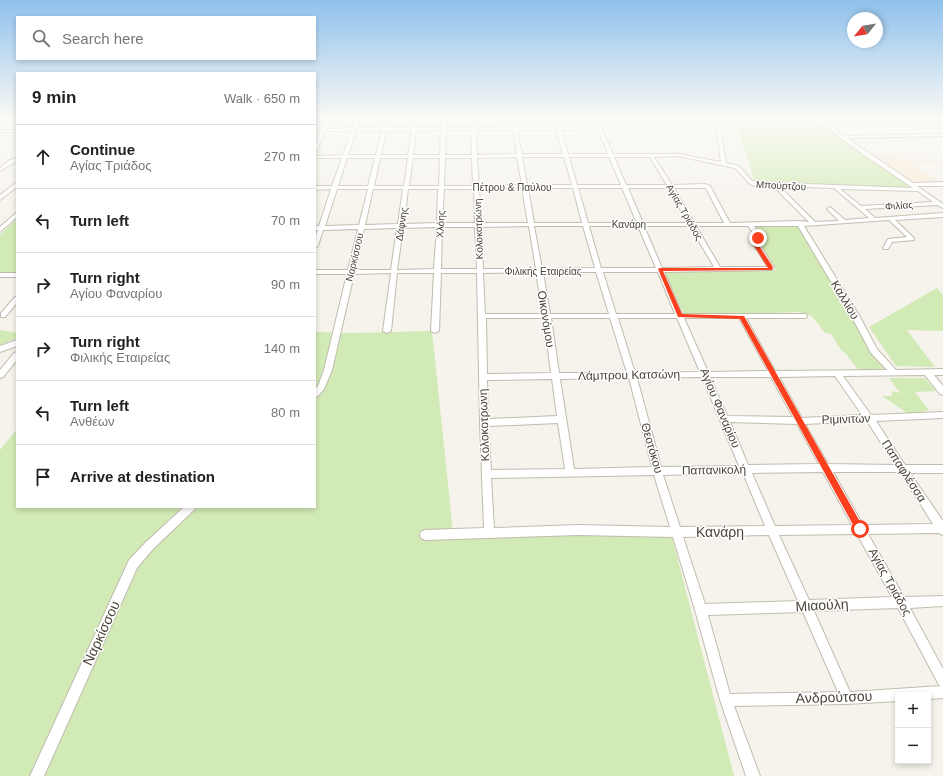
<!DOCTYPE html>
<meta charset="utf-8">
<style>
body{margin:0;font-family:Arial,sans-serif;background:#f6f6f6;color:#222}
.controls{position:absolute;right:12px;bottom:12px;display:grid;overflow:hidden;border-radius:0px;box-shadow:0 2px 6px #0003}
.controls button{width:36px;height:36px;display:grid;place-items:center;padding:0;border:0;border-bottom:1px solid #e0e0e0;background:#fff;color:#222;font:20px sans-serif}
.compass{position:absolute;left:847px;top:12px;width:36px;height:36px;border-radius:50%;background:#fff;box-shadow:0 2px 6px #0003;rotate:240deg}
.stop{position:absolute;width:12px;height:12px;margin:-9px;border:3px solid #fc3f1d;border-radius:50%;background:#fff}
.stop.end{background:#fc3f1d;border-color:#fff;box-shadow:0 1px 4px #0008}
.list{margin:0;padding:0;list-style:none}
h2{display:flex;justify-content:space-between;align-items:center;height:52px;margin:0;padding:0 16px;font-size:17px}
h2 small{font-size:13px;font-weight:400;color:#767676}
.list li{display:grid;grid-template-columns:26px 1fr auto;gap:12px;align-items:center;box-sizing:border-box;height:64px;padding:0 16px;border-top:1px solid #e0e0e0}
.list b{display:block;font-size:15px;white-space:nowrap}
.list p{margin:0;font-size:13px;white-space:nowrap;color:#767676}
.list em{font-size:13px;font-style:normal;color:#767676}
.icon{flex:none;width:22px;height:22px;fill:none;stroke:currentColor;stroke-width:2;stroke-linecap:round;stroke-linejoin:round}
.map{position:relative;flex:none;width:943px;height:776px;overflow:hidden}
.search{position:absolute;background:#fff;box-shadow:0 2px 6px #0003;left:16px;top:16px;width:300px;height:44px;display:flex;align-items:center;gap:10px;box-sizing:border-box;padding:0 14px;border-radius:0px;color:#767676;font-size:15px}
.panel{position:absolute;background:#fff;box-shadow:0 2px 6px #0003;left:16px;top:72px;width:300px;height:436px;border-radius:0px}
.map>svg:first-child{display:block}
.commercial{fill:#f7ead8}
.green{fill:#d2eab5}
.lines{fill:none;stroke-linecap:round;stroke-linejoin:round}
.minor-casing{stroke:#c2bbae;stroke-width:2}
.minor{fill:#fff;fill-rule:evenodd}
.route{fill:#fc3f1d}
.labels{text-anchor:middle;stroke-width:3;stroke-linejoin:round;paint-order:stroke}
.far-street-label{font-size:10px;fill:#4b4439;stroke:#fff}
.street-label{font-size:12px;fill:#4b4439;stroke:#fff}
.near-street-label{font-size:14px;fill:#4b4439;stroke:#fff}
</style>
<div class="map">
<svg width="943" height="776" viewBox="0 0 943 776">
<rect width="100%" height="100%" fill="#f6f3ec"/>
<!-- commercial -->
<path class="commercial" d="M890,154L899,159L941,160L943,162L908,163L938,180L914,184L867,155Z"/>
<!-- green -->
<path class="green" d="M737,118H814L912,188L755,182L738,129Z
M17,219V273L0,272V235Z
M798,224L890,371H859L846,354L841,350L833,337L831,334L825,333L812,316L798,312L751,314H684L662,270H776L756,240L762,239L752,225Z
M937,288L943,295V331L907,330L935,367L896,366L869,327Z
M0,330L17,333V338L0,345Z
M432,331L453,532L672,537L734,776H0V450L17,429V507H315V332L350,333Z
M889,378H925L936,391L915,392L929,410L910,415L882,396H893L891,391L900,393Z"/>
<g class="lines">
<!-- minor casing -->
<g class="minor-casing">
<path id="minor" d="M326,118H330L326,129L352,128L356,118H360L357,128H382L385,118H389L387,128H412L414,118H418L417,128H441L442,118H446V128H471V118H475L476,128L512,127L511,118H515L517,127H555L553,118H557L560,127H597L593,118H597L613,154H678L721,162L715,118H719L726,163L739,166L751,180L756,182L913,188L864,155L814,118H819L828,125L943,122V124L832,127L843,136L943,134V136L847,138L913,183L943,182V186H917L943,204V208L937,205L865,209L875,218L943,213V217L895,220L914,238V240L892,242L888,249H884L883,248L888,239L907,237L889,220L804,226L860,317L877,349L896,370L943,369V375H934L943,386V395L940,394L925,375L843,376L871,415L943,412V418L876,421L905,465H943V473H910L943,521V535L939,533L868,534L904,597L943,596V606L910,608L943,669V698L928,699V695H898V701L847,704L734,706L760,776H746L720,700L695,610L673,537L578,535L425,540L421,538L420,535L421,532L425,530L484,528L480,423L477,273H441L439,331L435,333L431,331L434,273H397L391,331L387,333L383,331L391,273L354,274L332,370L324,389L318,396L315,397V389L318,386L324,370L347,274H315V270H348L358,229L323,230L318,246L315,248V237L318,230H315V226H319L331,189L315,190V186H332L342,158H315V156L343,155L351,131H325L317,151L315,152V145L321,131H315V129H322ZM598,129L608,154H568L561,130ZM441,130L440,155H413L416,131ZM446,130H471L472,155H445ZM476,130H513L517,154L477,155ZM517,130H556L563,154H522ZM356,131H382L376,155H348ZM386,131H412L408,155H381ZM678,156L735,168L750,184L755,186H773L809,222L799,221L730,223L710,186L705,184L672,185L654,157ZM517,157L522,185L479,186L477,158ZM522,157H564L572,185H527ZM569,157H609L621,185H577ZM614,157H650L667,185H626ZM347,158H375L368,186H338ZM380,158H408L404,186H374ZM413,158H440L439,186H409ZM445,158H472L473,186H444ZM779,186L834,188L869,218L845,220L830,207L827,209L839,221L815,222ZM522,188L528,223H481L479,189ZM528,188H573L582,223H534ZM578,188H622L637,223H588ZM628,188H668L688,223H643ZM674,188H706L724,223H694ZM337,189H368L359,225L325,226ZM373,189H403L398,224L365,225ZM408,189H438L437,223L404,224ZM444,189H474L475,223H442ZM840,189L918,191L933,202L861,206ZM529,226L536,269H483L481,227ZM534,226H583L595,268L542,269ZM589,226H638L656,268H601ZM644,226H690L714,267L662,268ZM696,226H748L756,237L751,241L768,267H720ZM754,226H798L852,317L871,353L887,370L775,371L746,318H806L807,316L806,314H682L664,272L772,270L774,267L757,241L762,237ZM437,227L434,269L397,270L403,228ZM442,227H475L477,269H441ZM397,228L391,270H355L364,229ZM536,272L543,314H485L483,273ZM543,272H596L609,314H550ZM603,272H658L675,314H616ZM486,318H544L551,373L487,374ZM551,318H610L627,373H559ZM618,318H677L700,372L635,373ZM684,318H739L768,371L708,372ZM835,376L862,415L802,418L779,377ZM702,377L739,466L661,467L637,378ZM710,377H771L793,417L727,416ZM629,378L652,467L574,469L560,379ZM552,379L557,416L488,419L487,380ZM867,421L895,465L828,464L805,424ZM730,422L797,424L819,464L748,465ZM558,423L565,469L491,470L488,426ZM823,472L852,525L775,526L752,473ZM833,472H900L933,524L863,525ZM743,473L765,526L680,527L663,475ZM654,475L670,527L578,525L494,528L491,478ZM857,534L892,597L809,600L779,535ZM769,535L798,601L705,604L683,537ZM898,608L939,685L941,686L850,692L814,611ZM803,612L838,692L730,694L708,615Z
M0,130H17V132H0Z
M17,158V161L0,171V168L10,160Z
M17,182V187L0,200V195Z
M17,212V217L0,232V227Z
M0,273H17V277H0Z
M15,297H17V303L5,317H1V313Z
M17,340V346L0,352V346Z
M17,352V360L3,377L0,378V370L14,353Z
M184,507H196L194,510L153,549L137,568L44,776H30L129,560L145,543Z"/>
</g>
<!-- minor -->
<use href="#minor" class="minor"/>
</g>
<!-- sky -->
<linearGradient id="sky" x2="0" y2="1"><stop stop-color="#8fc1ec"/><stop offset="0.52" stop-color="#fbfaf6"/><stop offset="1" stop-color="#fbfaf6" stop-opacity="0"/></linearGradient>
<rect width="943" height="227" fill="url(#sky)"/>
<!-- route -->
<path class="route" d="M758,236L761,238L756,241L773,267L772,270L663,271L682,314L744,316L863,527V532L860,533L857,532L740,319L678,317L658,269L660,268H768L751,241Z"/>
<g class="labels">
<!-- far-street labels -->
<g class="far-street-label">
<text transform="translate(781 185) rotate(3)" y="4">Μπούρτζου</text>
<text x="512" y="191">Πέτρου &amp; Παύλου</text>
<text transform="translate(899 205) rotate(-4)" y="4">Φιλίας</text>
<text transform="translate(685 212) rotate(60)" y="4">Αγίας Τριάδος</text>
<text transform="translate(401 224) rotate(-81)" y="4">Δάφνης</text>
<text transform="translate(440 224) rotate(-87)" y="4">Χλόης</text>
<text x="629" y="228">Κανάρη</text>
<text transform="translate(478 229) rotate(-92)" y="4">Κολοκοτρώνη</text>
<text transform="translate(354 257) rotate(-77)" y="4">Ναρκίσσου</text>
<text x="543" y="275">Φιλικής Εταιρείας</text>
</g>
<!-- street labels -->
<g class="street-label">
<text transform="translate(845 300) rotate(59)" y="4">Καλλίου</text>
<text transform="translate(546 319) rotate(81)" y="4">Οικονόμου</text>
<text transform="translate(629 375) rotate(-1)" y="4">Λάμπρου Κατσώνη</text>
<text transform="translate(720 408) rotate(67)" y="4">Αγίου Φαναρίου</text>
<text transform="translate(846 419) rotate(-2)" y="4">Ριμινιτών</text>
<text transform="translate(484 425) rotate(-92)" y="4">Κολοκοτρωνη</text>
<text transform="translate(652 448) rotate(74)" y="4">Θεοτόκου</text>
<text transform="translate(714 470) rotate(-1)" y="4">Παπανικολή</text>
<text transform="translate(904 471) rotate(57)" y="4">Παπαφλέσσα</text>
<text transform="translate(890 582) rotate(61)" y="4">Αγίας Τριάδος</text>
</g>
<!-- near-street labels -->
<g class="near-street-label">
<text x="720" y="537">Κανάρη</text>
<text transform="translate(822 605) rotate(-3)" y="5">Μιαούλη</text>
<text transform="translate(101 633) rotate(-65)" y="5">Ναρκίσσου</text>
<text transform="translate(834 697) rotate(-2)" y="5">Ανδρούτσου</text>
</g>
</g>
</svg>
<div class="controls">
<button>+</button>
<button>−</button>
</div>
<svg class="compass" viewBox="-18 -18 36 36"><path d="M0-13l5 13h-10z" fill="#e53935"/><path d="M0 13l5-13h-10z" fill="#767676"/></svg>
<div class="stop" style="left:860px;top:529px"></div>
<div class="stop end" style="left:758px;top:238px"></div>
<div class="search"><svg class="icon" aria-label="search" viewBox="0 0 24 24"><circle cx="10" cy="10" r="6"/><path d="M15 15l6 6"/></svg>Search here</div>
<section class="panel">
<h2>9 min<small>Walk · 650 m</small></h2>
<ul class="list">
<li><svg class="icon" aria-label="ahead" viewBox="0 0 24 24"><path d="M12 20V5M6 11l6-6 6 6"/></svg><div><b>Continue</b><p>Αγίας Τριάδος</p></div><em>270 m</em></li>
<li><svg class="icon" aria-label="left" viewBox="0 0 24 24"><path d="M17 20v-9H6M10 6l-5 5 5 5"/></svg><div><b>Turn left</b></div><em>70 m</em></li>
<li><svg class="icon" aria-label="right" viewBox="0 0 24 24"><path d="M7 20v-9h11M14 6l5 5-5 5"/></svg><div><b>Turn right</b><p>Αγίου Φαναρίου</p></div><em>90 m</em></li>
<li><svg class="icon" aria-label="right" viewBox="0 0 24 24"><path d="M7 20v-9h11M14 6l5 5-5 5"/></svg><div><b>Turn right</b><p>Φιλικής Εταιρείας</p></div><em>140 m</em></li>
<li><svg class="icon" aria-label="left" viewBox="0 0 24 24"><path d="M17 20v-9H6M10 6l-5 5 5 5"/></svg><div><b>Turn left</b><p>Ανθέων</p></div><em>80 m</em></li>
<li><svg class="icon" aria-label="arrive" viewBox="0 0 24 24"><path d="M6 21V4h12l-3 4 3 4H6"/></svg><div><b>Arrive at destination</b></div></li>
</ul>
</section>
</div>
